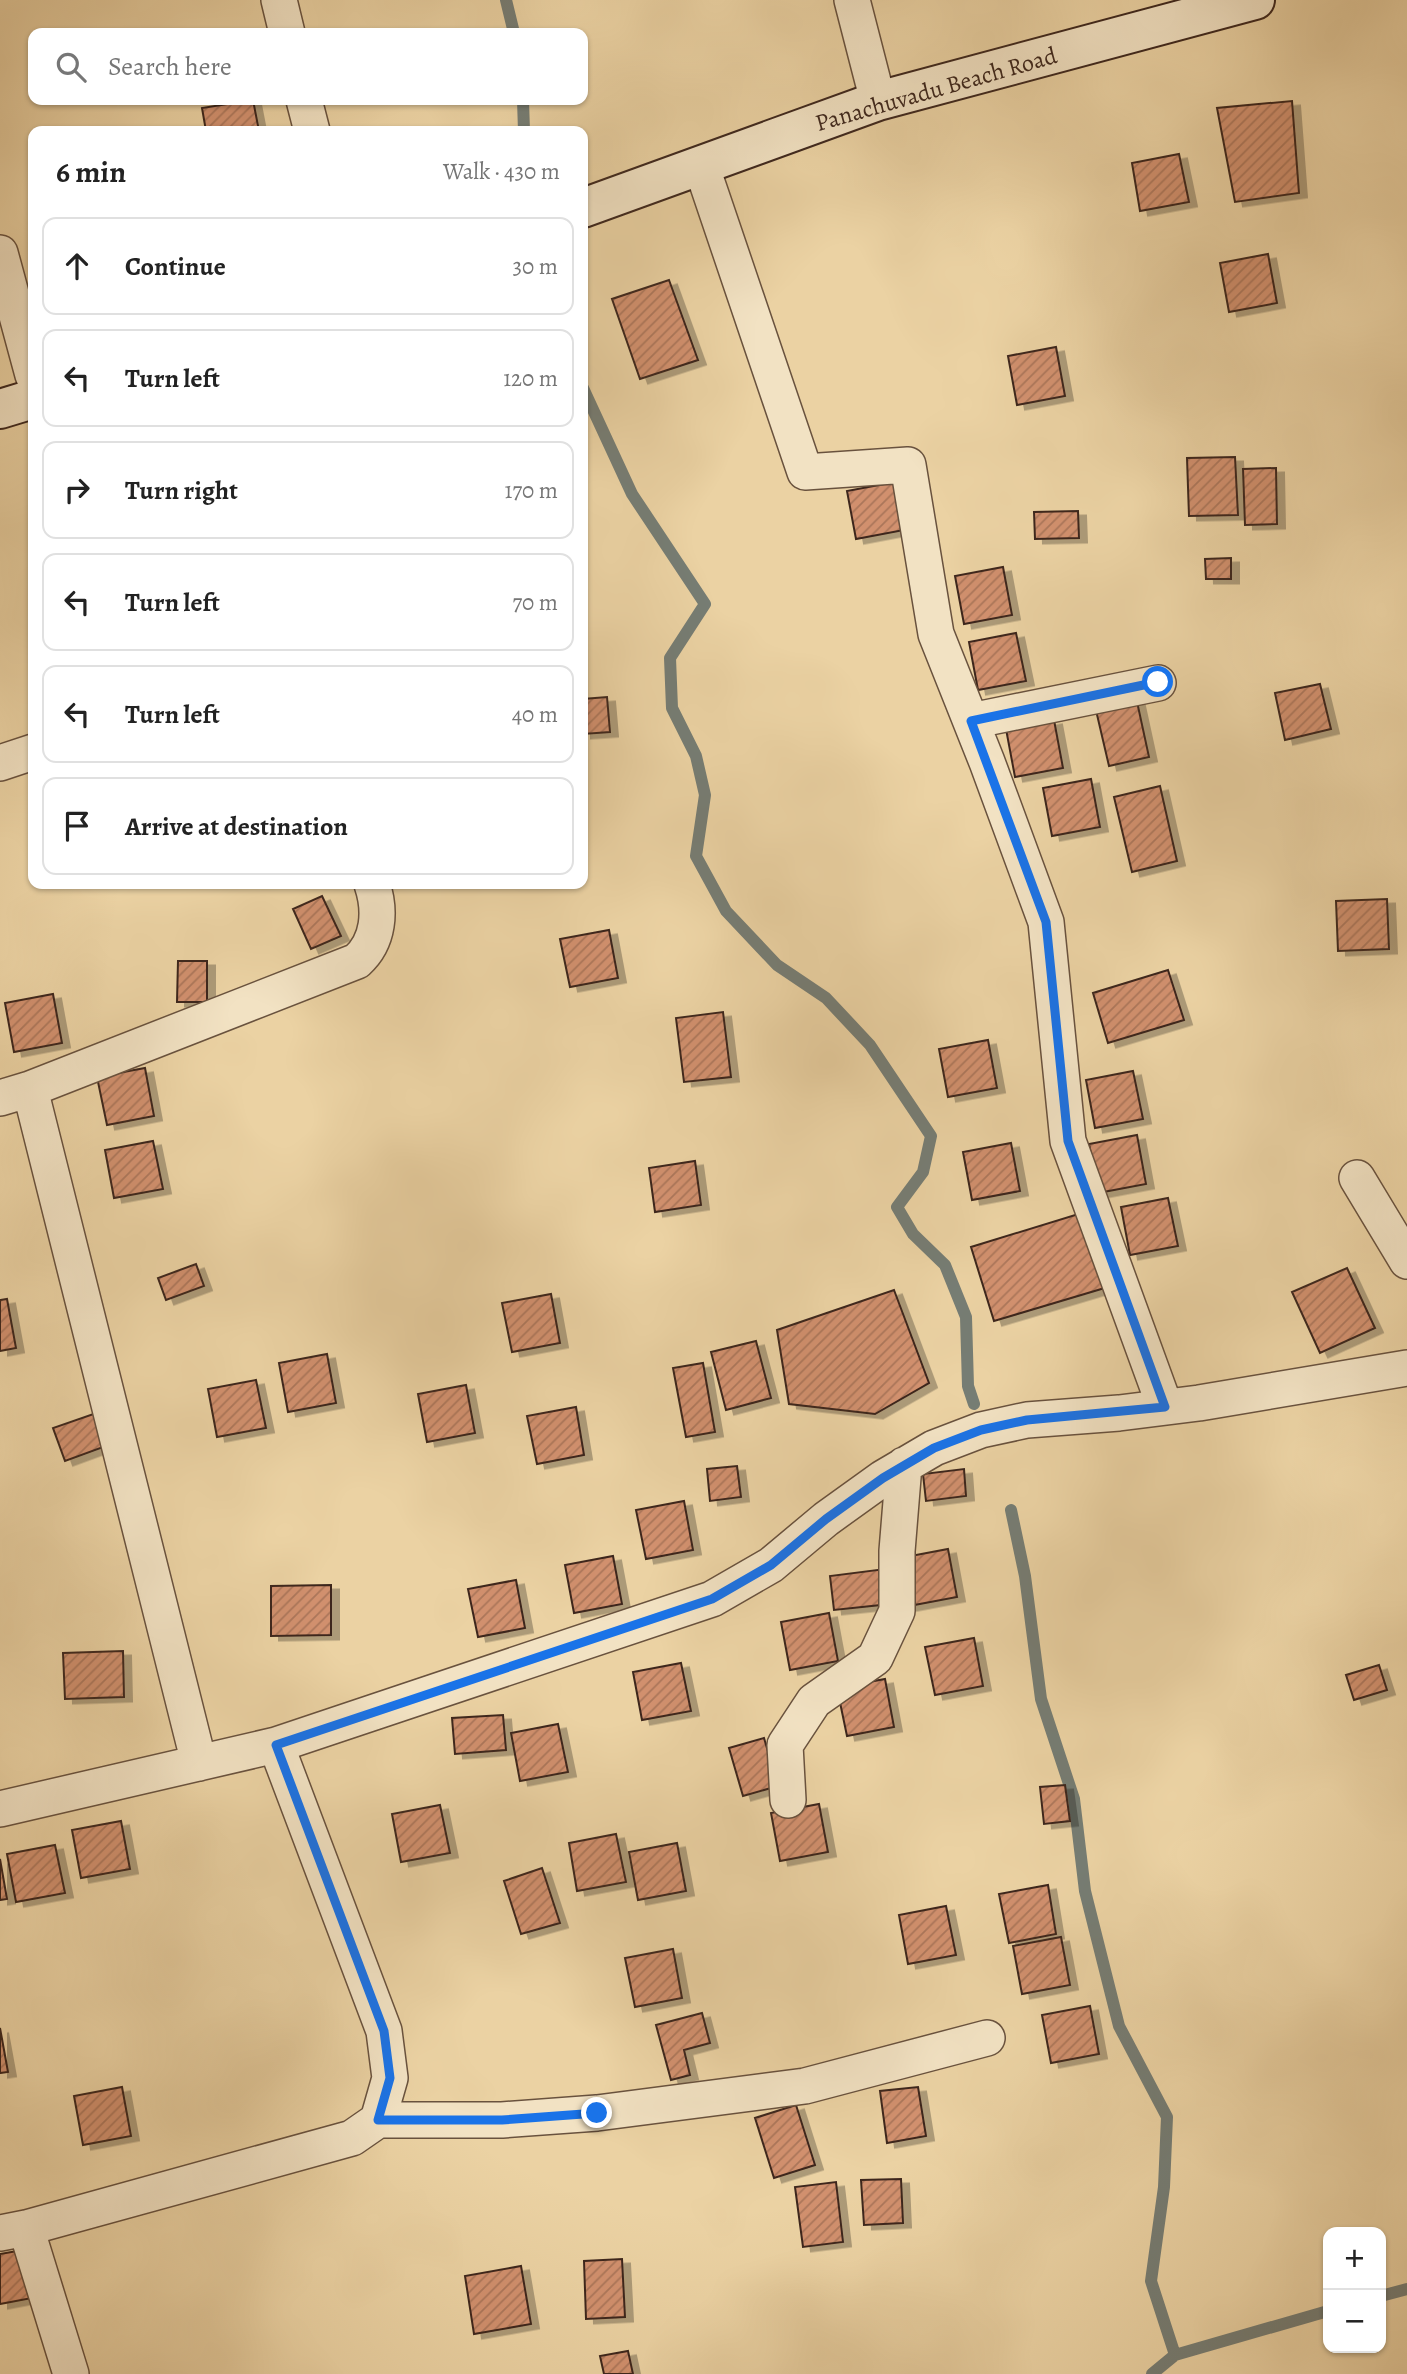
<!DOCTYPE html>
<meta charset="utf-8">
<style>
body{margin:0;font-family:Alegreya,serif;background:#f6f6f6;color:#222}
.controls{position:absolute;right:21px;bottom:21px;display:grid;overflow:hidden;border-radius:14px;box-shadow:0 2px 5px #0004}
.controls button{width:63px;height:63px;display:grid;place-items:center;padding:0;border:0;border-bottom:2px solid #e0e0e0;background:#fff;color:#222;font:35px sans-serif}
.stop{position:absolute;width:21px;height:21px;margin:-16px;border:5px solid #1a73e8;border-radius:50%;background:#fff}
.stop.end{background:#1a73e8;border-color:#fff;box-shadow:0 2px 7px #0008}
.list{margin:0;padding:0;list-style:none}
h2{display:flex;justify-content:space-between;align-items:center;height:91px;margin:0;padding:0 28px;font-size:30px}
h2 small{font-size:23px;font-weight:400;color:#767676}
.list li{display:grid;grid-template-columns:46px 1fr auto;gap:21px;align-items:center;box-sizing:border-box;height:98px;margin:0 14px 14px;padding:0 14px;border:2px solid #e0e0e0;border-radius:14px}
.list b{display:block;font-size:26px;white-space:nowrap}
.list em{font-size:23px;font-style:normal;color:#767676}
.icon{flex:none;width:38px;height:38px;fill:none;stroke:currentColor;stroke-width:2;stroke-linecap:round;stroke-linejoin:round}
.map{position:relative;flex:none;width:1407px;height:2374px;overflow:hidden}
.search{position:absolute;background:#fff;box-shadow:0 2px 5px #0004;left:28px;top:28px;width:560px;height:77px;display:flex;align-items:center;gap:18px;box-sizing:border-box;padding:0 24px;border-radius:14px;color:#767676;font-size:26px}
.panel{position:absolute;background:#fff;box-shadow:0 2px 5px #0004;left:28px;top:126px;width:560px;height:763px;border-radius:14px}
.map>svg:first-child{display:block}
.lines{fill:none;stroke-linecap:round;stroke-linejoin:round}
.stream{stroke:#767d74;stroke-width:12}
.building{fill:url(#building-hatch);stroke:#3e271d;stroke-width:2;filter:url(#shadow)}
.street-casing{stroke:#69523e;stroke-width:38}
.secondary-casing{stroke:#3e271d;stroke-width:42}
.street{stroke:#f2e2c3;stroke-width:35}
.secondary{stroke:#f2e2c3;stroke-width:38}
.route{stroke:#1a73e8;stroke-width:9}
.labels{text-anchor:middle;stroke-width:7;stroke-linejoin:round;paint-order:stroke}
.street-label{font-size:24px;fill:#3e271d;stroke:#f2e2c3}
</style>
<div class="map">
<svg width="1407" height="2374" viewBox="0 0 1407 2374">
<defs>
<pattern id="building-hatch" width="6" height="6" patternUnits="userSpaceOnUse" patternTransform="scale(1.75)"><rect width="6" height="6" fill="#d1906e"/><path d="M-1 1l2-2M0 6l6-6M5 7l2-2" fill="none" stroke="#ab765a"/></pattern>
<filter id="shadow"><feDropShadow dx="8" dy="4.5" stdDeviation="0" flood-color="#0004"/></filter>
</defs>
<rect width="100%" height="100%" fill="#ebd2a3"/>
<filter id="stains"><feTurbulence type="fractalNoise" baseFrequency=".00286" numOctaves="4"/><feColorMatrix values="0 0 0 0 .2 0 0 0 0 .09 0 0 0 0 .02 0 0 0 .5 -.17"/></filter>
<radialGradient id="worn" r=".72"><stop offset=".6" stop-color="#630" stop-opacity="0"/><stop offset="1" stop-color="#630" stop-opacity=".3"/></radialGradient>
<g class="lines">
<!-- stream -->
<path class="stream" d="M506,0L514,33
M523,100L524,131
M583,388L632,494L705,604L670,658L672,708L696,756L705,795L696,856L726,911L777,965L826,998L870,1045L931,1136L923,1172L897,1207L913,1234L945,1265L966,1317L968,1386L974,1404
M1011,1510L1025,1576L1041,1699L1074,1799L1085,1891L1119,2026L1167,2117L1164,2187L1151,2281L1175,2355
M1381,2296L1407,2289
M1152,2374L1175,2355L1328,2311"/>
</g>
<!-- building -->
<path class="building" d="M253,100L259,131H206L202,108Z
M1292,101L1299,193L1235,202L1217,108Z
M1179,154L1189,202L1140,211L1132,163Z
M1268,254L1277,303L1229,312L1220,263Z
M669,280L698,360L640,379L612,299Z
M1056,347L1065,396L1017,405L1008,356Z
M1235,457L1238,515L1189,516L1187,458Z
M1276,468L1277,524L1245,525L1243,469Z
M895,482L904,530L856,539L847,491Z
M1078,511L1079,538L1035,539L1034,512Z
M1231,558V579H1206L1205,559Z
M1003,567L1012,615L964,624L955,576Z
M1016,633L1026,681L978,690L969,642Z
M1320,684L1331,729L1285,740L1275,693Z
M607,697L610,732L583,734V699Z
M1136,697L1149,757L1109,766L1095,706Z
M1054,720L1063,768L1015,777L1006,729Z
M1091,779L1100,827L1052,836L1043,788Z
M1160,786L1177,861L1132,872L1114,797Z
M322,896L341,936L311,949L293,909Z
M1387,899L1389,949L1338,951L1336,901Z
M609,930L618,978L570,987L560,939Z
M178,961H207V1002H177Z
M1168,970L1184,1020L1108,1043L1093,993Z
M53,994L62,1043L14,1052L5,1003Z
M723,1012L731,1077L684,1082L676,1018Z
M988,1040L997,1088L948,1097L939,1049Z
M145,1068L154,1116L107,1125L97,1077Z
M1133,1071L1143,1119L1095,1128L1086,1080Z
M1137,1135L1146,1184L1098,1193L1089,1144Z
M153,1141L163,1189L114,1198L105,1150Z
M1011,1143L1020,1191L972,1200L963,1152Z
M695,1161L701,1205L655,1212L649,1168Z
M1168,1198L1178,1246L1130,1255L1121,1207Z
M1085,1212L1108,1287L994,1321L971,1247Z
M196,1264L204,1286L166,1300L158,1278Z
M1347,1268L1375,1328L1320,1353L1292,1292Z
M894,1290L929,1383L875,1414L789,1404L777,1330Z
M551,1294L560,1343L512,1352L502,1303Z
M7,1299L16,1348L0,1351V1300Z
M756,1341L771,1398L726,1410L711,1352Z
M327,1354L336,1403L288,1412L279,1363Z
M703,1363L715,1432L686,1437L673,1368Z
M256,1380L266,1428L217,1437L208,1389Z
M466,1385L475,1433L427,1442L418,1394Z
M576,1407L584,1455L537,1464L527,1416Z
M105,1410L117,1442L65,1461L53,1428Z
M737,1466L741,1497L710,1501L707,1469Z
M964,1469L966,1496L926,1501L923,1474Z
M684,1501L693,1550L646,1559L636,1510Z
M948,1549L957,1597L909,1606L900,1558Z
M613,1556L622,1604L574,1613L565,1565Z
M885,1569L890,1604L834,1610L830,1576Z
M516,1580L525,1628L478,1637L468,1589Z
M331,1585V1635L271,1636V1586Z
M829,1613L838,1661L790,1670L781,1622Z
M974,1638L983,1686L935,1695L925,1647Z
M123,1651L124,1697L65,1699L63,1653Z
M681,1663L691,1711L642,1720L633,1672Z
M1379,1665L1387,1690L1354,1700L1346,1675Z
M885,1679L894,1727L847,1736L837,1688Z
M503,1715L506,1750L455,1754L452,1718Z
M558,1724L568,1772L520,1781L511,1733Z
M764,1738L778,1786L743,1796L729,1748Z
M1065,1785L1070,1821L1044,1824L1040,1787Z
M819,1804L828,1852L780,1861L771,1813Z
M440,1805L450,1853L401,1862L392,1814Z
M121,1821L130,1869L81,1878L72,1830Z
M616,1834L626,1882L577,1891L569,1843Z
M677,1843L686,1891L638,1900L629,1852Z
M55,1845L65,1893L16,1902L7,1854Z
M0,1859L7,1899L0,1900Z
M542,1868L560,1923L521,1934L504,1881Z
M1048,1885L1056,1934L1009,1943L999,1894Z
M946,1906L956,1955L908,1964L899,1915Z
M1061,1937L1070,1985L1022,1994L1013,1946Z
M673,1949L682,1998L635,2007L625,1958Z
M1090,2006L1099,2054L1051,2063L1042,2015Z
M702,2013L710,2043L684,2050L690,2075L671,2080L656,2025Z
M0,2028L8,2072L0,2073Z
M122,2087L131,2136L83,2145L74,2096Z
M918,2087L926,2136L887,2143L880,2091Z
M796,2105L815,2165L774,2178L755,2118Z
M901,2179L903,2223L864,2225L861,2180Z
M836,2182L843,2242L803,2247L795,2187Z
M23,2250L32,2298L0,2304V2254Z
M622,2259L625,2317L586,2319L584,2261Z
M521,2266L531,2324L474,2334L465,2276Z
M628,2351L633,2374H604L600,2356Z"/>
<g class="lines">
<!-- street casing -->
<g class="street-casing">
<path id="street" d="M279,0L287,33
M852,0L878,101
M304,100L312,131
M701,165L805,472L908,465L936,634L987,762L1046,922L1068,1141L1165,1407
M0,253L33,375
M971,721L1158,683
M0,763L33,752
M30,1089L199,1763
M0,1098L30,1089L357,961C379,941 381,911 372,884
M1357,1178L1407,1261
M788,1800L785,1745L814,1701L875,1658L897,1611V1551L904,1465
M0,1809L276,1745L712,1599L771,1565L826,1519L883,1478L934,1448L981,1430L1027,1420L1119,1413L1199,1403L1407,1368
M378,2120H502L597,2113L805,2086L987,2038
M26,2228L71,2374
M0,2233L26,2228L352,2138L378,2120L390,2078L384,2031L276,1745"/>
</g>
<!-- secondary casing -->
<g class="secondary-casing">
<path id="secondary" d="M583,208L878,101L1255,0
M0,409L33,399"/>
</g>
<!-- street -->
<use href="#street" class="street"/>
<!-- secondary -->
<use href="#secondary" class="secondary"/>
</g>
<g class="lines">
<!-- route -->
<path class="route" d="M597,2113L502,2120H378L390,2078L384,2031L276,1745L712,1599L771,1565L826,1519L883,1478L934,1448L981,1430L1027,1420L1165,1407L1068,1141L1046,922L971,721L1158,682"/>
</g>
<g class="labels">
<!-- street labels -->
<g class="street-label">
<text transform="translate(936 89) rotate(-16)" y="8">Panachuvadu Beach Road</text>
</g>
</g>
<rect width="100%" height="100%" filter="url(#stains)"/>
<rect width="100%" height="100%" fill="url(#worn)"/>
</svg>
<div class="controls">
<button>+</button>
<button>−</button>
</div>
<div class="stop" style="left:1158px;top:682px"></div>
<div class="stop end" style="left:597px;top:2113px"></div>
<div class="search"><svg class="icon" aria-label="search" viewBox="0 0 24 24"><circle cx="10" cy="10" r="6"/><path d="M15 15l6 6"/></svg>Search here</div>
<section class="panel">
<h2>6 min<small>Walk · 430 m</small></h2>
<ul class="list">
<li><svg class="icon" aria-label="ahead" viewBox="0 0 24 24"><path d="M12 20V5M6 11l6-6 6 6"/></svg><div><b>Continue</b></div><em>30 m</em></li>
<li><svg class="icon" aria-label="left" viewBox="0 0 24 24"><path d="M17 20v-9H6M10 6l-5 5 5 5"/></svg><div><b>Turn left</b></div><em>120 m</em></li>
<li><svg class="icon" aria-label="right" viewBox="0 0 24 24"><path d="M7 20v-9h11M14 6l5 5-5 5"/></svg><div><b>Turn right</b></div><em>170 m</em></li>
<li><svg class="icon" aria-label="left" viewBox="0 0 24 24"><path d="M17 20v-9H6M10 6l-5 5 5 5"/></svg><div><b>Turn left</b></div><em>70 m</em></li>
<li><svg class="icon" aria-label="left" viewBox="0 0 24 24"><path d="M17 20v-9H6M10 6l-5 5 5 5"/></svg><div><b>Turn left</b></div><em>40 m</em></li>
<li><svg class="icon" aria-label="arrive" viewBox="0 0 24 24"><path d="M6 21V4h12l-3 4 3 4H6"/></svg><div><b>Arrive at destination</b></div></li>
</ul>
</section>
</div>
